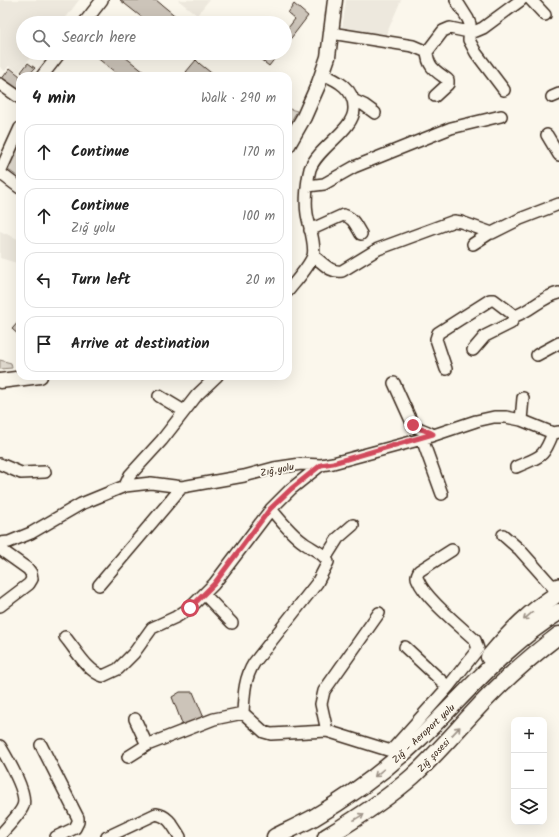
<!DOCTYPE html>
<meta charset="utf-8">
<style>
body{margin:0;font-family:Kalam,sans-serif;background:#f6f6f6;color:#222}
.controls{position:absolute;right:12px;bottom:12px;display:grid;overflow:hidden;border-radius:8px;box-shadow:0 4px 16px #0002}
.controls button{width:36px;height:36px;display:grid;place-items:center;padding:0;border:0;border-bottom:1px solid #e0e0e0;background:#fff;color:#222;font:20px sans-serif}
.stop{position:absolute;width:12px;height:12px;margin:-9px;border:3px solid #d1495b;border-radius:50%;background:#fff}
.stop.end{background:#d1495b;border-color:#fff;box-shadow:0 1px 4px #0008}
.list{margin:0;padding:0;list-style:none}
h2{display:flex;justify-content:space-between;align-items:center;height:52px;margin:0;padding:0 16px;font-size:17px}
h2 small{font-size:13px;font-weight:400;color:#767676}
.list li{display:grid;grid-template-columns:26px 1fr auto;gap:12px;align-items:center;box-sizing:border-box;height:56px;margin:0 8px 8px;padding:0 8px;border:1px solid #e0e0e0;border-radius:12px}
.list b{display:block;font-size:15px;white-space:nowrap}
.list p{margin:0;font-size:13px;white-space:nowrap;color:#767676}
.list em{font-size:13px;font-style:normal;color:#767676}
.icon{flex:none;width:22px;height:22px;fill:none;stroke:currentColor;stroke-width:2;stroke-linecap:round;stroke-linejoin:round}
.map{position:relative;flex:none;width:559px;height:837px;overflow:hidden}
.search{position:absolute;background:#fff;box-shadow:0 4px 16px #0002;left:16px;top:16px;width:276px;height:44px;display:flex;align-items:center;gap:10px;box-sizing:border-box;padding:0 14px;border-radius:22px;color:#767676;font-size:15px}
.panel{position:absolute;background:#fff;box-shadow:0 4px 16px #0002;left:16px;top:72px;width:276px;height:308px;border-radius:12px}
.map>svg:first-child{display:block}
.built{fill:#ede8dd}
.green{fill:#dfd9ce;stroke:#8d8276}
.building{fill:#ccc4b9;stroke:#3b2a1e}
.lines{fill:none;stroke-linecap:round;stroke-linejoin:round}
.minor-casing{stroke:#3b2a1e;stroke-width:14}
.major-casing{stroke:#3b2a1e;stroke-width:17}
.highway-casing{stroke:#3b2a1e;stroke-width:19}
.minor{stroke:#fbf7ec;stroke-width:11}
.major{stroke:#fbf7ec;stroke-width:14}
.highway{stroke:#fbf7ec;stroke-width:16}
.oneway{stroke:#9b9085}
.route{stroke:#d1495b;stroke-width:5}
.labels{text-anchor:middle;stroke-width:4;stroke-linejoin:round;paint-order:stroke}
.street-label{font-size:10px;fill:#3b2a1e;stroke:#fbf7ec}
</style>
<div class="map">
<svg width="559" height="837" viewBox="0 0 559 837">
<rect width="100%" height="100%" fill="#fbf7ec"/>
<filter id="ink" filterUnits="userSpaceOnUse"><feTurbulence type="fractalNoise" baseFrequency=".025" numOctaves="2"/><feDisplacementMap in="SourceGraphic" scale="8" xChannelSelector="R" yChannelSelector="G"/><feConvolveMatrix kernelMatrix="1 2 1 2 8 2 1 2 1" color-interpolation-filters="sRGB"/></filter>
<g filter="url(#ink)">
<!-- built -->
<path class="built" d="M0,0H79L62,23H23V53H34L18,73L9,66L5,71L0,67Z
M178,0H209L197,15Z
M346,0H401L386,35L342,30Z
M0,231L20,240V264L0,258Z"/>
<!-- green -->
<path class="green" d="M290,109L297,111L288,126V111Z
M20,143V178L7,169Z
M0,360L11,363L12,368L0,369Z"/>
<!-- building -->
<path class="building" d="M120,0H156L184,23H149Z
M294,4L308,16L285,46V32L295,19L288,13Z
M91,53H120L149,76H120Z
M186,53H202L196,60Z
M257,53H279L269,66L255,55Z
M196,60L200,64L215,76H191L186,72Z
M28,63L35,68L28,76H26L21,72Z
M10,68L20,76V86L16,91L1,80Z
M20,320V336L12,329Z
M180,692H193L204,718L183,726L172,697Z"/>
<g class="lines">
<!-- minor casing -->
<g class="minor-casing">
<path id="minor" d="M456,0L468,19L470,24L469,40L476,53L504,90
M531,0L545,15
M84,23L102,0
M331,33L413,46L427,52C428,68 436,71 448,80V84L435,96
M427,52L443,31L450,28L469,32L476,31L483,28L521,0
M42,76L60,53
M0,84L20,98
M552,97L559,94
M353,100L364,105L375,113
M547,135L559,155
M0,172L20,128
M0,173L20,188
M308,186L324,184L354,167L451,128L501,116
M310,230L343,215C353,217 356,226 361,234
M473,244L490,233
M313,256C323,262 329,273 342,271L378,249L454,221L461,222L492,233L520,219L559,204
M288,291C295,282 309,267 313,256C316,245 309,226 307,214C305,202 307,181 310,169C318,147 354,130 354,109C355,89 337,80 322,74
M473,350L485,336L511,323L515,316
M537,355L559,343
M446,369L436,339L438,333L490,300H494L515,316C531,311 543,296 559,293
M394,383L413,425C419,430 427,430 433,435
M159,396L184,411
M521,420L523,398
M422,439L442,494
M0,464L21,473L45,472
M516,467C541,456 543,459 553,433
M125,486L130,475L162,440L197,395L217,376
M503,535L520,550L552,586L559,584
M0,543L9,542L31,533L81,504L125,486L151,483L182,487L244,476L274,468L301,464L321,465L333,463L422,439L476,421L494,417H506L521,420L553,433L559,432
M0,549L28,569L31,573L32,579L29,584L0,606
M326,557L338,538L353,525
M99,585L182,487
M204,594L232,623
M65,637C76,650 87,671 103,676L118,669L134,653L152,628L176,617L190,608L214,584L271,509L291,489L321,465
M405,647L448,687
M243,713C244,695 244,679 254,663L317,583L328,562C324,553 312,549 304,543C291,534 281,521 271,509
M135,719L147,745L214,719L243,713L264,732L271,734L327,731L391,751L395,760
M327,731L321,704L324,691L379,613
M41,745L78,818V822L75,828L56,837
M0,746C7,758 28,793 23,806C20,814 8,826 2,833L0,837
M391,751L448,687L478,649L475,640C460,626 425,598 418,580C416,577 417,575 419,571L452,550
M128,757L147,745
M107,837L156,814C169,816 173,826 180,837"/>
</g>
<!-- major casing -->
<g class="major-casing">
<path id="major" d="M288,145L304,117L319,83L328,57L335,0
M0,381L40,376"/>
</g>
<!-- highway casing -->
<g class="highway-casing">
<path id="highway" d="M489,657C510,632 531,610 559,593
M275,837C287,831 300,825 313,818C351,796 387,769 420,738C465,695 505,645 559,612
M326,837C356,819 386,800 413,776C441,750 465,720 492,693C513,672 535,653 559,635"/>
</g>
<!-- minor -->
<use href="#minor" class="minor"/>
<!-- major -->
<use href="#major" class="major"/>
<!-- highway -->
<use href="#highway" class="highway"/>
</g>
<!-- one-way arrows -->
<defs><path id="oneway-shaft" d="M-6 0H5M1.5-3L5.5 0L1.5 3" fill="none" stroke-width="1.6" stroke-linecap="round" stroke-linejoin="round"/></defs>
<g class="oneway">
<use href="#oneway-shaft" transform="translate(528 616) rotate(139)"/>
<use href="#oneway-shaft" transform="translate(456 731) rotate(-47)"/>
<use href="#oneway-shaft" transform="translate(379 773) rotate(141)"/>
<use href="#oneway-shaft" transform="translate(359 817) rotate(-31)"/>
</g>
</g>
<g class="lines" filter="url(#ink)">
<!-- route -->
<path class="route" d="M190,608L214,584L270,509L291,489L321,465L333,463L433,434C427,430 419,430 413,425"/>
</g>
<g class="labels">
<!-- street labels -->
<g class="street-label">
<text transform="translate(277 469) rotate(-11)" y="4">Zığ yolu</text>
<text transform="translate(423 733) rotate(-43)" y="4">Zığ - Aeroport yolu</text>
<text transform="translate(433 755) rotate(-46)" y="4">Zığ şosesi</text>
</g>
</g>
</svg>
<div class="controls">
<button>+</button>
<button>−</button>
<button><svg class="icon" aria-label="layers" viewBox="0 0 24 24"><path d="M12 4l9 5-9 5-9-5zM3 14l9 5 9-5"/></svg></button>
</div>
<div class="stop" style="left:190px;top:608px"></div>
<div class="stop end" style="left:413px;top:425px"></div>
<div class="search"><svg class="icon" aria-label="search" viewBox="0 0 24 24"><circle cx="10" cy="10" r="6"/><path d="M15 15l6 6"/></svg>Search here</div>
<section class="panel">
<h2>4 min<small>Walk · 290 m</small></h2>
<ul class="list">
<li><svg class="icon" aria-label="ahead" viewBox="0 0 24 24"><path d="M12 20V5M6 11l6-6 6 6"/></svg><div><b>Continue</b></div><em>170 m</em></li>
<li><svg class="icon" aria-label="ahead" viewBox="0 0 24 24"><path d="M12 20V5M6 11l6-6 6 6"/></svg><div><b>Continue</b><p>Zığ yolu</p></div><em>100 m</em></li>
<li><svg class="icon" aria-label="left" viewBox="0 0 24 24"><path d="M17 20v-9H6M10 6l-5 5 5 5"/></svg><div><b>Turn left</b></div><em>20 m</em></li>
<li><svg class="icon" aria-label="arrive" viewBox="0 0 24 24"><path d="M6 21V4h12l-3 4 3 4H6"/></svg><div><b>Arrive at destination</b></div></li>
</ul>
</section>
</div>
